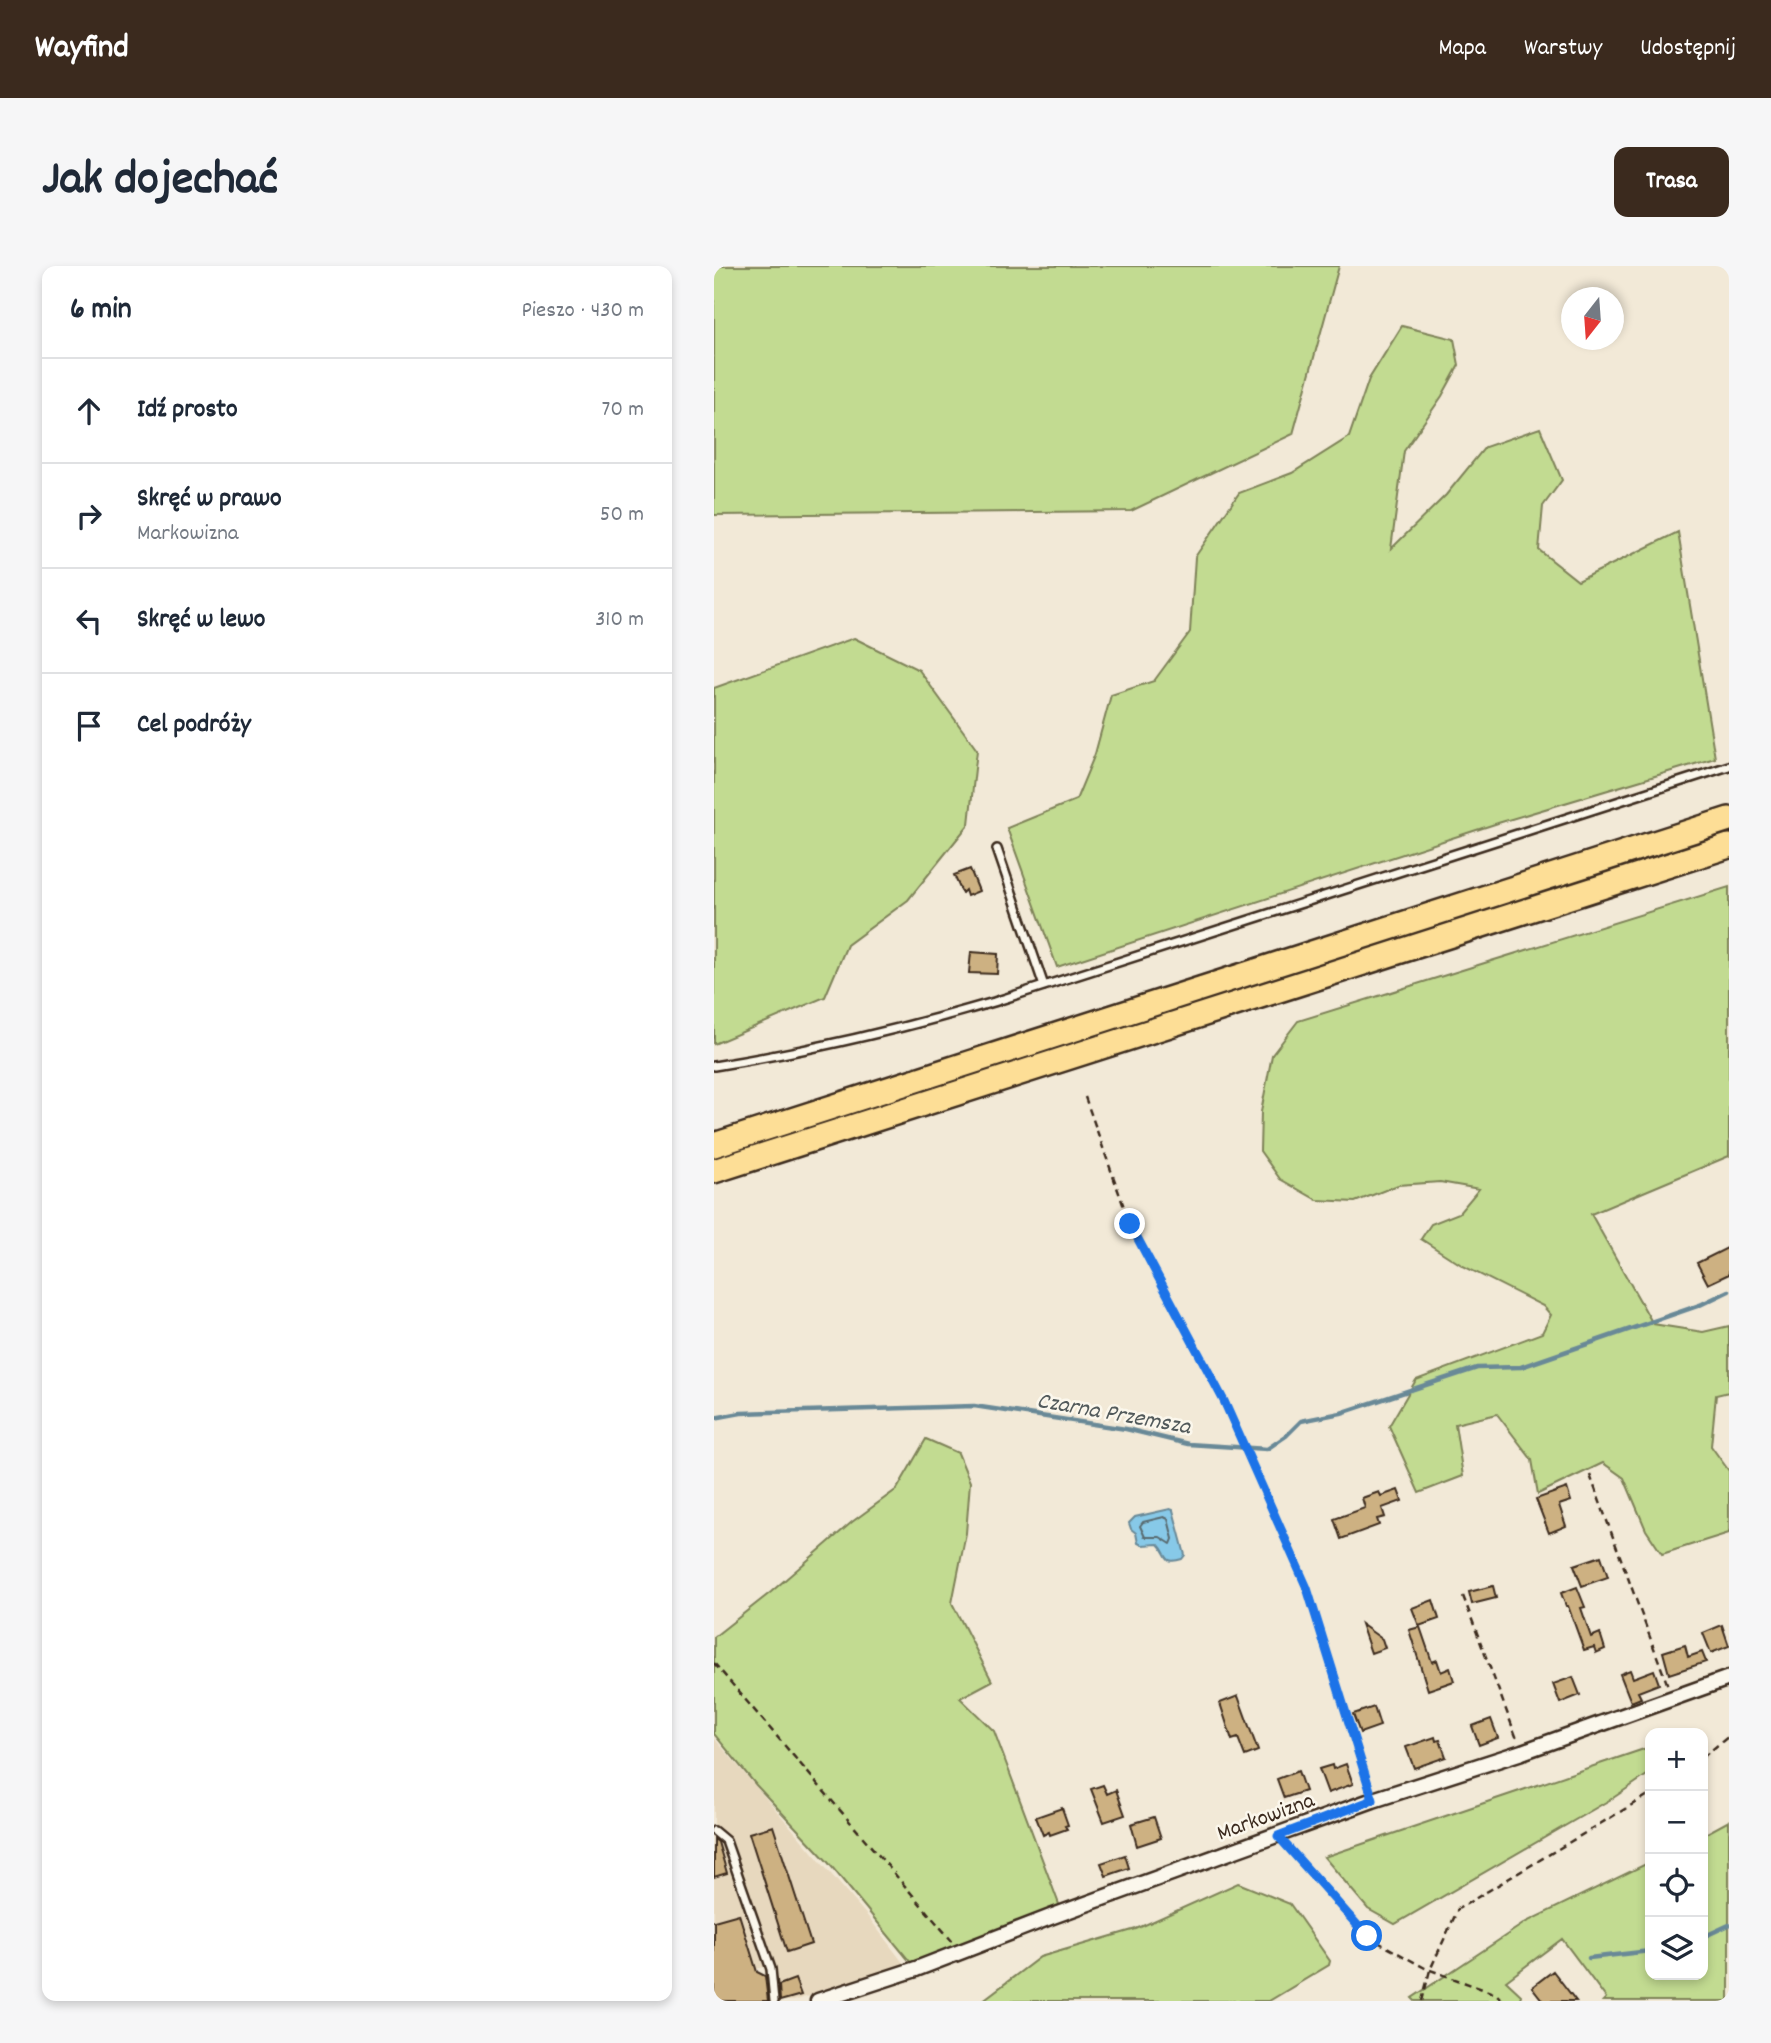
<!DOCTYPE html>
<html lang="pl">
<meta charset="utf-8">
<style>
body{margin:0;font-family:Dekko,sans-serif;background:#f6f6f7;color:#1f2937}
.controls{position:absolute;right:21px;bottom:21px;display:grid;overflow:hidden;border-radius:14px;box-shadow:0 4px 10px #0003}
.controls button{width:63px;height:63px;display:grid;place-items:center;padding:0;border:0;border-bottom:2px solid #e0e1e3;background:#fff;color:#1f2937;font:35px sans-serif}
.compass{position:absolute;left:847px;top:21px;width:63px;height:63px;border-radius:50%;background:#fff;box-shadow:0 4px 10px #0003;rotate:197deg}
.stop{position:absolute;width:21px;height:21px;margin:-16px;border:5px solid #1a73e8;border-radius:50%;background:#fff}
.stop.end{background:#1a73e8;border-color:#fff;box-shadow:0 2px 7px #0008}
.list{margin:0;padding:0;list-style:none}
h2{display:flex;justify-content:space-between;align-items:center;height:91px;margin:0;padding:0 28px;font-size:30px}
h2 small{font-size:23px;font-weight:400;color:#747a83}
.list li{display:grid;grid-template-columns:46px 1fr auto;gap:21px;align-items:center;box-sizing:border-box;height:105px;padding:0 28px;border-top:2px solid #e0e1e3}
.list b{display:block;font-size:26px;white-space:nowrap}
.list p{margin:0;font-size:23px;white-space:nowrap;color:#747a83}
.list em{font-size:23px;font-style:normal;color:#747a83}
.icon{flex:none;width:38px;height:38px;fill:none;stroke:currentColor;stroke-width:2;stroke-linecap:round;stroke-linejoin:round}
.map{position:relative;flex:none;width:1015px;height:1735px;overflow:hidden;border-radius:14px}
header{display:flex;align-items:center;gap:42px;box-sizing:border-box;height:98px;padding:0 35px;background:#3b2a1e;color:#fff}
header strong{font-size:33px}
nav{display:flex;gap:38px;margin-inline-start:auto;font-size:24px}
.intro{display:flex;align-items:center;justify-content:space-between;box-sizing:border-box;height:168px;padding:0 42px}
h1{margin:0;font-size:49px}
.button{padding:18px 32px;border-radius:14px;background:#3b2a1e;color:#fff;font-size:24px;font-weight:700}
main{display:flex;gap:42px;padding:0 42px}
aside{flex:1;background:#fff;border-radius:14px;box-shadow:0 4px 10px #0003}
.map>svg:first-child{display:block}
.built{fill:#e7d8be}
.green{fill:#c2db91;stroke:#7e8258;stroke-width:2}
.water{fill:#87c9e8;stroke:#698997;stroke-width:2}
.lines{fill:none;stroke-linecap:round;stroke-linejoin:round}
.shore{stroke:#596a6f;stroke-width:2}
.stream{stroke:#698997;stroke-width:4.5}
.building{fill:#cdb182;stroke:#3b2a1e;stroke-width:2}
.lane-casing{stroke:#3b2a1e;stroke-width:12}
.street-casing{stroke:#3b2a1e;stroke-width:19}
.primary-casing{stroke:#3b2a1e;stroke-width:28}
.path{stroke:#3b2a1e;stroke-width:2.5;stroke-dasharray:7 5;stroke-linecap:butt}
.lane{stroke:#fbf7ec;stroke-width:7}
.street{stroke:#fbf7ec;stroke-width:14}
.primary{stroke:#fdde96;stroke-width:23}
.route{stroke:#1a73e8;stroke-width:9}
.labels{text-anchor:middle;stroke-width:5;stroke-linejoin:round;paint-order:stroke}
.street-label{font-size:23px;fill:#3b2a1e;stroke:#fbf7ec}
.water-label{font-size:24px;font-style:italic;fill:#525a5b;stroke:#fbf7ec}
</style>
<header>
<strong>Wayfind</strong>
<nav><a>Mapa</a><a>Warstwy</a><a>Udostępnij</a></nav>
</header>
<div class="intro"><h1>Jak dojechać</h1><a class="button">Trasa</a></div>
<main>
<aside>
<h2>6 min<small>Pieszo · 430 m</small></h2>
<ul class="list">
<li><svg class="icon" aria-label="ahead" viewBox="0 0 24 24"><path d="M12 20V5M6 11l6-6 6 6"/></svg><div><b>Idź prosto</b></div><em>70 m</em></li>
<li><svg class="icon" aria-label="right" viewBox="0 0 24 24"><path d="M7 20v-9h11M14 6l5 5-5 5"/></svg><div><b>Skręć w prawo</b><p>Markowizna</p></div><em>50 m</em></li>
<li><svg class="icon" aria-label="left" viewBox="0 0 24 24"><path d="M17 20v-9H6M10 6l-5 5 5 5"/></svg><div><b>Skręć w lewo</b></div><em>310 m</em></li>
<li><svg class="icon" aria-label="arrive" viewBox="0 0 24 24"><path d="M6 21V4h12l-3 4 3 4H6"/></svg><div><b>Cel podróży</b></div></li>
</ul>
</aside>
<div class="map">
<svg width="1015" height="1735" viewBox="0 0 1015 1735">
<rect width="100%" height="100%" fill="#f2e9d7"/>
<filter id="ink" filterUnits="userSpaceOnUse"><feTurbulence type="fractalNoise" baseFrequency=".0143" numOctaves="2"/><feDisplacementMap in="SourceGraphic" scale="14" xChannelSelector="R" yChannelSelector="G"/><feConvolveMatrix kernelMatrix="1 2 1 2 8 2 1 2 1" color-interpolation-filters="sRGB"/></filter>
<g filter="url(#ink)">
<!-- built -->
<path class="built" d="M0,1472L155,1652L190,1698L80,1735H57L50,1701L0,1715Z"/>
<!-- green -->
<path class="green" d="M0,0H625L579,168L417,245L0,249Z
M688,60L740,73L745,99L728,130L690,185L677,283L732,229L771,181L826,162L848,214L829,240L825,284L864,315L964,266L1001,492L784,557L343,701L293,562L362,534L381,488L397,429L440,415L476,366L481,291L525,227L578,207L635,171L655,113Z
M140,372L205,404L263,484L255,558L194,634L133,679L111,731L0,778V422Z
M1015,621V890L877,948L939,1058L989,1066L1015,1060V1126L1002,1129L997,1180L1015,1205V1267L948,1288L932,1264L910,1212L889,1197L824,1228L818,1194L783,1148L741,1158L749,1210L705,1227L675,1160L702,1114L828,1067L837,1049L829,1040L749,1000L707,973L717,958L745,947L765,923L726,916L684,919L641,936L603,934L566,913L546,885L547,846L558,789L584,755Z
M212,1173L244,1187L256,1216L252,1267L238,1337L278,1415L246,1432L280,1465L346,1641L202,1703L113,1595L42,1519L0,1468V1371L57,1326L138,1256L183,1223Z
M936,1481V1507L899,1532L681,1658L654,1643L610,1591Z
M1015,1555V1735H889L892,1732L848,1673L792,1715L807,1729L805,1735H701L698,1732L812,1656L936,1596V1709H989V1569Z
M524,1617L576,1638L616,1695L615,1699L555,1735H268L326,1691L422,1663Z"/>
<!-- water -->
<path class="water" d="M456,1243L459,1244L471,1289L468,1293C449,1299 455,1289 444,1278L428,1279L424,1277L422,1267L417,1263L415,1257L421,1251Z"/>
<g class="lines">
<!-- shore -->
<path class="shore" d="M450,1251L454,1253L459,1273L457,1278L446,1271H431L426,1260L429,1256Z"/>
<!-- stream -->
<path class="stream" d="M0,1152L27,1147L260,1140L412,1163L474,1178L553,1183L572,1170L587,1155L627,1147L763,1102L807,1101L986,1039L1015,1025
M989,1671L1015,1659
M875,1692L936,1685"/>
</g>
<!-- building -->
<path class="building" d="M256,603L265,625L253,630L251,624L248,627L240,609Z
M257,686L284,688L283,708L255,707Z
M1015,981V1008L994,1018L983,997Z
M853,1222L857,1235L845,1239L852,1260L835,1267L822,1233Z
M684,1224L688,1235L668,1242L671,1251L663,1253L665,1259L627,1273L620,1253L651,1242L648,1232L665,1226L667,1230Z
M887,1290L894,1311L868,1320L860,1299Z
M779,1320L782,1332L758,1338L755,1326Z
M863,1321L871,1341L867,1342L877,1371L886,1367L891,1383L882,1387L880,1381L870,1384L854,1340H852L847,1327Z
M719,1334L725,1353L705,1360L698,1342Z
M647,1358L668,1373L671,1382L657,1387Z
M1008,1359L1015,1380L997,1387L989,1367Z
M706,1361L718,1396L723,1394L727,1406L736,1402L740,1415L714,1424L695,1364Z
M971,1379L974,1391L988,1386L992,1396L955,1408L949,1386Z
M916,1404L919,1412L940,1404L945,1418L924,1426L927,1432L917,1436L906,1408Z
M859,1411L866,1429L846,1437L839,1418Z
M524,1430L544,1485L531,1490L524,1472L518,1474L506,1437Z
M660,1441L666,1460L646,1467L639,1448Z
M777,1453L784,1472L765,1479L758,1460Z
M721,1471L722,1475L726,1474L732,1491L700,1502L692,1481Z
M632,1498L639,1518L614,1527L605,1503L618,1499L619,1503Z
M584,1505L591,1525L570,1532L563,1513Z
M389,1519L393,1528L402,1524L411,1549L390,1556L377,1523Z
M348,1542L354,1559L351,1560L353,1563L336,1569L335,1566L329,1569L322,1551Z
M440,1551L447,1572L423,1580L417,1558Z
M59,1560L97,1678L73,1686L35,1567Z
M0,1573L4,1576L13,1607L0,1611Z
M411,1589L415,1602L392,1610L387,1597Z
M25,1648L43,1706L51,1710L54,1735H0V1655Z
M839,1705L862,1735H829L818,1721Z
M81,1713L87,1729L66,1735L65,1719Z"/>
<g class="lines">
<!-- lane casing -->
<g class="lane-casing">
<path id="lane" d="M283,583L330,720
M0,800C95,785 188,763 280,736L1015,500
M0,1565L12,1575L57,1703L60,1735"/>
</g>
<!-- street casing -->
<g class="street-casing">
<path id="street" d="M104,1735L202,1703L339,1650L659,1534L808,1486L1015,1412"/>
</g>
<!-- primary casing -->
<g class="primary-casing">
<path id="primary" d="M0,879L1015,553
M0,905L1015,580"/>
</g>
<!-- path -->
<path class="path" d="M371,831L416,958L510,1135L593,1322L655,1521
M876,1209L954,1420
M749,1330L803,1473
M0,1397L238,1675
M989,1491L1015,1470
M573,1580L653,1670L711,1702L782,1728L789,1735
M708,1735L716,1704L744,1643L936,1528"/>
<!-- lane -->
<use href="#lane" class="lane"/>
<!-- street -->
<use href="#street" class="street"/>
<!-- primary -->
<use href="#primary" class="primary"/>
</g>
</g>
<g class="lines" filter="url(#ink)">
<!-- route -->
<path class="route" d="M416,958L510,1135L593,1322L659,1534L564,1570L653,1670"/>
</g>
<g class="labels">
<!-- street labels -->
<g class="street-label">
<text transform="translate(551 1549) rotate(-20)" y="8">Markowizna</text>
</g>
<!-- water labels -->
<g class="water-label">
<text transform="translate(400 1146) rotate(10)" y="8">Czarna Przemsza</text>
</g>
</g>
</svg>
<div class="controls">
<button>+</button>
<button>−</button>
<button><svg class="icon" aria-label="locate" viewBox="0 0 24 24"><circle cx="12" cy="12" r="6"/><path d="M12 2v4M12 18v4M2 12h4M18 12h4"/></svg></button>
<button><svg class="icon" aria-label="layers" viewBox="0 0 24 24"><path d="M12 4l9 5-9 5-9-5zM3 14l9 5 9-5"/></svg></button>
</div>
<svg class="compass" viewBox="-18 -18 36 36"><path d="M0-13l5 13h-10z" fill="#e53935"/><path d="M0 13l5-13h-10z" fill="#747a83"/></svg>
<div class="stop" style="left:653px;top:1670px"></div>
<div class="stop end" style="left:416px;top:958px"></div>
</div>
</main>
